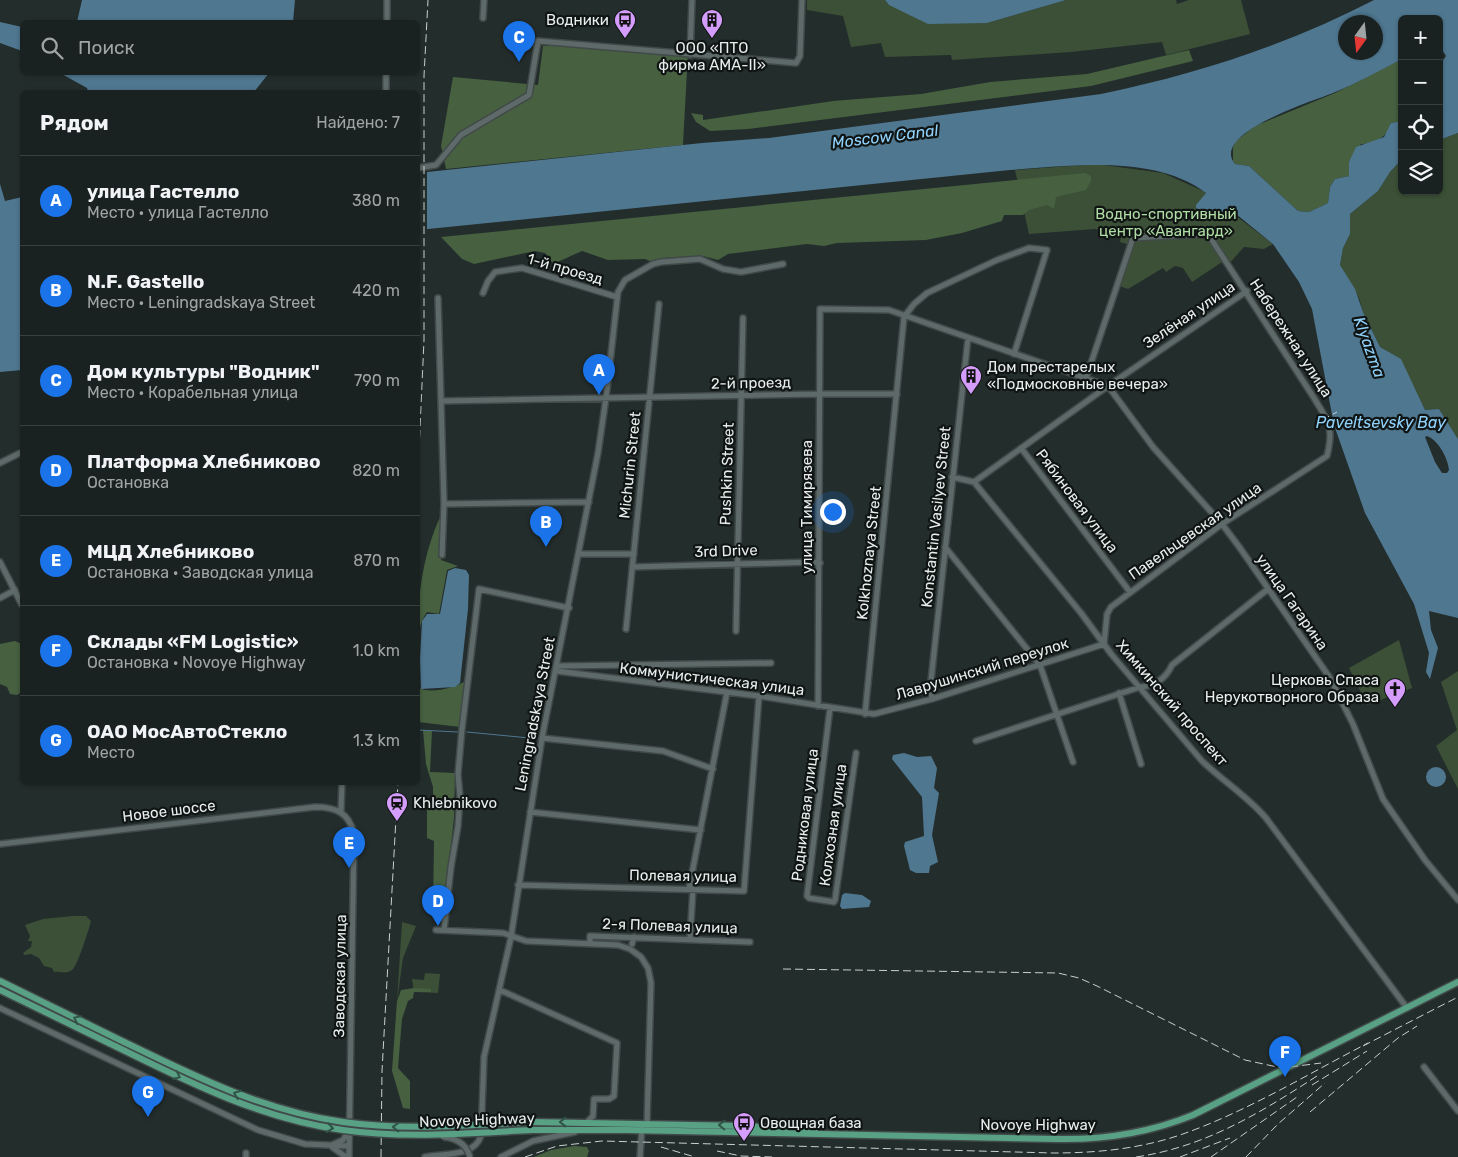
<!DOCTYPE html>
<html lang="ru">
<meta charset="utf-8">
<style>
body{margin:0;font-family:Rubik,sans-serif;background:#232a2a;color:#f1f3f6}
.controls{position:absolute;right:15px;top:15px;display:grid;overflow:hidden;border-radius:8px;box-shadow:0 1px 4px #0004}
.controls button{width:45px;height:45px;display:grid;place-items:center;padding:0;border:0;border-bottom:1px solid #383f3f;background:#1a2221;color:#f1f3f6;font:25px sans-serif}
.compass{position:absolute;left:1338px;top:15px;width:45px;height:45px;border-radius:50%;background:#1a2221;box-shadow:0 1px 4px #0004;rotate:195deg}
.you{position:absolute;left:832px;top:511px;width:18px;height:18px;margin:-12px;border:4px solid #fff;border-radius:50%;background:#1a73e8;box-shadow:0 0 0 8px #1a73e833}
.badge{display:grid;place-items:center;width:32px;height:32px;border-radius:50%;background:#1a73e8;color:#fff;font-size:16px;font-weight:700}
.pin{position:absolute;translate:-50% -41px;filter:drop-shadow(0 1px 2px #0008)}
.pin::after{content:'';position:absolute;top:26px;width:18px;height:15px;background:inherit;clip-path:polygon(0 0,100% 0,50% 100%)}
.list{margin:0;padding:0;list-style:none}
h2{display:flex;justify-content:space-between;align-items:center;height:65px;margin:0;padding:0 20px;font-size:21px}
h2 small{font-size:16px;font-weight:400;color:#9fa4a5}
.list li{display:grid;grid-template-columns:32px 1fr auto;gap:15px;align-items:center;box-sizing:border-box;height:90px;padding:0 20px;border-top:1px solid #383f3f}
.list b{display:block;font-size:19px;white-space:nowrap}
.list p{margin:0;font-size:16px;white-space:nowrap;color:#9fa4a5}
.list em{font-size:16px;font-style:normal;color:#9fa4a5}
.icon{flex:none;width:28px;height:28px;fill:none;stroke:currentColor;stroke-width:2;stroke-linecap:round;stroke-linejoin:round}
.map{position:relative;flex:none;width:1458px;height:1157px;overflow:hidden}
.search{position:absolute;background:#1a2221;box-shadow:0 1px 4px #0004;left:20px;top:20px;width:400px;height:55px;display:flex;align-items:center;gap:12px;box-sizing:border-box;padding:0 18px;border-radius:8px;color:#9fa4a5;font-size:19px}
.panel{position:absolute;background:#1a2221;box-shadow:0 1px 4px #0004;left:20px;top:90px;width:400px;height:695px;border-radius:8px}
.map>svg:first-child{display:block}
.green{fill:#3b5036}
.forest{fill:#466040}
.water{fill:#4f7790;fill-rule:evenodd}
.pier{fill:#232d2c}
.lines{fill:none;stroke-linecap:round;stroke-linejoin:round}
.stream{stroke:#4f7790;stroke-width:1}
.minor-casing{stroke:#414a49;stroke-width:8}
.major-casing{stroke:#414a49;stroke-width:9}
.minor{stroke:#5e6a69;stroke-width:5}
.major{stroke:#58a185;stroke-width:6}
.rail{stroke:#c9d0cf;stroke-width:1;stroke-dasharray:8 4;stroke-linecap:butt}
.minor-bridge-casing{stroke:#414a49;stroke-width:8;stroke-linecap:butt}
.major-bridge-casing{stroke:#414a49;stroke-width:9;stroke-linecap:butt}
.minor-bridge{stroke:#5e6a69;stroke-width:5}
.major-bridge{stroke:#58a185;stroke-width:6}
.oneway{stroke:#305447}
.labels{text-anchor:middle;stroke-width:4.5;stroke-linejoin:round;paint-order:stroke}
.poi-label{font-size:15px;fill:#e7eeed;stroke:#101514;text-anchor:start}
.park-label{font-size:15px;fill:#b0dda5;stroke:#101514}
.street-label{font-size:15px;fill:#e7eeed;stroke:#101514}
.water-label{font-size:16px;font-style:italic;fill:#90d2fc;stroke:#101514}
</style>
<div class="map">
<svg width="1458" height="1157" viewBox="0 0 1458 1157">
<rect width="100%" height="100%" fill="#232d2c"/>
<!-- green -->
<path class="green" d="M807,0H885L889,5L987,23L1066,0H1176L1177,4L1189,0H1241L1250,34L1166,55L1162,42L1071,52L952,60L951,55L885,57L881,43L851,47L843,16L807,10Z
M1458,133V439L1439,409L1425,410L1400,359L1380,347L1363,312L1359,298L1340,265L1343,248L1350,234V214L1378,191L1390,172L1402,159V191H1439V140Z
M1096,164L1163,173L1203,191L1273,244L1264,249L1244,247L1228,265L1222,262L1192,282L1183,268L1175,266L1166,272L1163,268L1128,289L1114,284L1127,244L1120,242L1121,236L1095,229L1029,234L1015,170Z
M1399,640L1412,688L1367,705L1349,668Z
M1458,671V789L1436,746L1457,730L1441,682Z
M73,916H86L91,921C89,929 78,964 73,969C67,975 60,971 54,972L52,968L44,966L39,958L31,954L24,955L23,953L31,947L32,941H28L30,936L25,925L43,919Z
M402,922L416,926L403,958L397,1001Z
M425,973L440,974L438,993L414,992L412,979L424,980Z"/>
<!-- forest -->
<path class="forest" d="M543,46H616L688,52L683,145L446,169L441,146L453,77L538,85Z
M1189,50L1193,61L1091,86L748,129L710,131L696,122L691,113L703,115V120L833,101L921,94L990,82L1087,74Z
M1402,59V121L1391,123C1389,137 1373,144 1361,144L1349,162V176L1335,179L1330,187L1328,203L1309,212L1298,211L1249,166L1235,164L1233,161V147L1236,141L1255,126L1335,93Z
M1085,173L1091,176V181L1086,190L1056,197L1054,209L1047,205L1029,210L1023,215H1004L1002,221L962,233L926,240L837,243L824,246L807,244L728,254L718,260L703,256L665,258L652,262L645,259L608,260L582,251L553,264L545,253L535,251L474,264L462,259L441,237Z
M442,513L441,560L458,566L447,570L439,614L427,612C412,632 421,664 419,688C431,694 454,688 466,681L460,727L418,722C418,651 410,579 442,513Z
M15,641L22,644V692L17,695L10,694L7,687L0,684V644Z
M423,730L432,731L430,772L455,773L454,818L445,899L433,907L434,841L427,838V806H433V787L426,764Z
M414,988L431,989V992H414L413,998L408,1001L402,1019L398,1068L410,1081V1109L403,1108L392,1071L397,1001L401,990Z
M574,1146L587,1147L589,1151L587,1157H534L551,1150Z"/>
<!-- water -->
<path class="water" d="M82,0H295L293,22H77Z
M885,0H1066L987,23L928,24L889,5Z
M1374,0H1458V133L1439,140V78L1441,63L1446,56L1439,45V19H1402V59C1379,71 1357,83 1333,93C1316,100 1209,133 1235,164L1249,166L1298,211L1309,212L1328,203L1330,187L1335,179L1349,176V162L1356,147L1384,137L1391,123L1402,121V159L1390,172L1378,191L1350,214V234L1343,248L1340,265L1355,289L1363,312L1380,347L1401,359L1425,410L1439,409L1458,439V618L1429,611L1431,630L1438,648L1430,679L1426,672L1429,653L1414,604L1365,513L1334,425L1312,309L1299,282L1273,244L1236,214L1233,220L1217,218L1216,221L1196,208V205L1206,193C1154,154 1071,166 1010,170L418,230V173L702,143L769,138L1101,94C1197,74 1287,45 1374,0ZM1346,22H1376V52H1346ZM1427,436C1438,440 1448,458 1449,470L1447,473H1442L1435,462L1425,437Z
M0,22L22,27V51L0,43Z
M60,73H269L254,92H88L87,88Z
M0,184L5,201L22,197V370L0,372Z
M455,568L466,570L469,575L468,609L460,683L455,687L421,689L420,659L422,621L427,614H440L448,571Z
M904,753L917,757L931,756L937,768L934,788L939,793L932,835L938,862L930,866L929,873H916L910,870L904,846L905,842L924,836L922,797L892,759L893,755Z
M1426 777a10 10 0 1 1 20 0a10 10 0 1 1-20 0Z
M845,893L862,895L871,901L869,907L842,909L840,906L842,895Z"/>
<!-- pier -->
<path class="pier" d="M427,169V232L419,233L418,170Z"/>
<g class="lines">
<!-- stream -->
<path class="stream" d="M418,730L458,732
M467,732L540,739"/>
<!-- minor casing -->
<g class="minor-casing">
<path id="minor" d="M483,18L484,0
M387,22V0
M690,55L692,0
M386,92V72
M418,168L436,165L461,135L529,95L538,41L796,63L800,56L802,0
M483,293L488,281L495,272L522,268L617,297
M438,298L444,504L442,555
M904,317L914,304L927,293L997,260L1029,248L1047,250L1014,354
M1086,378L1133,238L1208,234L1314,398C1329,422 1334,428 1327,456L1222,524L1111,607L1107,614L1104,644
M441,401L820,394H897
M1021,448L1130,592
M0,463L22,452
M952,477L974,482
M974,482L1081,613L1112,655L1202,761C1223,781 1247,796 1266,818L1407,1008
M974,482L1108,386L1247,291
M444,504L589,502
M945,547L1040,665L1073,762
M579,554H634
M0,562L22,605
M632,567L814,562L820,563
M0,598L15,590
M626,629L659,304
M736,631L743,318
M557,666L771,663
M556,671L759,696L874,714L932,699L1104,644
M1119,693L1141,764
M932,699L930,690L968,338
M818,706L820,309L889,310L1108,386L1153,447L1222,524L1240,548L1330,678L1353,724L1383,799L1425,860L1458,900
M830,708L807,896L809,898L834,902L835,900L856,753
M865,714L904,317
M542,738L663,751L713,769
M976,741L1140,687C1155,686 1166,678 1172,665L1268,589
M341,811L342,782
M530,812L701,830
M0,844L315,807C335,807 349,812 354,834L349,1157
M518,885L744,891L759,696
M689,889L727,692
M436,930L503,933L526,941L618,945L630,949L641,957L648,968L651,983L647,1124
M444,930L451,867L458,826L460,797L458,774L462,729L479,589L569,608
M690,938L693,889
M590,943V936L750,942
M632,944L634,937
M500,990L617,1043L614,1096L609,1099H594L593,1116L587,1122
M0,1008L258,1130L305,1144L349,1146
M1424,1067L1458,1111
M334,1144L343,1140L348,1132
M332,1147L346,1157
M246,1157V1153
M425,1157C444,1153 474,1157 481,1136L484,1057L511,937L542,738L598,453L606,398L618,292L625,280L653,264L661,262L700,259L723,269L741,272L783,264
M501,1157L533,1141L575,1132
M640,1157L642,1127"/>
</g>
<!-- major casing -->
<g class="major-casing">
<path id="major" d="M0,981L120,1040
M0,990L117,1047
M532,1122L746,1126L815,1131
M532,1130H627L1056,1139C1103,1140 1149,1133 1193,1115L1458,982"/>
</g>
<!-- minor -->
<use href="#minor" class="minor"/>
<!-- major -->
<use href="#major" class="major"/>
<!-- rail -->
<path class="rail" d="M1322,420L1337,412
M418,474L424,340V76L428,0
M783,969L1058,973L1079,978L1097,986L1245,1060L1282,1068L1321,1063
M1363,1046L1458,997
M1312,1085L1367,1051
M1310,1112L1398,1038L1417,1026
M661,1147L695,1157
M717,1151L741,1156L772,1157
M381,1157L382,1071L398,782
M525,1157L557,1146L602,1141L1053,1153C1096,1153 1139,1149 1180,1135C1244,1113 1308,1074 1368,1043
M1136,1157C1205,1147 1260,1113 1317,1076
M1180,1157L1230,1138
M1211,1157L1297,1097
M1246,1157L1278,1124L1325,1083"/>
<!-- minor-bridge casing -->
<g class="minor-bridge-casing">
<path id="minor-bridge" d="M443,1137C456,1138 466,1143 470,1157"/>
</g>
<!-- major-bridge casing -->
<g class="major-bridge-casing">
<path id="major-bridge" d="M120,1040C192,1075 263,1111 343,1122C405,1131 469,1125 532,1122
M117,1047C190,1083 262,1119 343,1130C406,1139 469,1133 532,1130"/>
</g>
<!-- minor-bridge -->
<use href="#minor-bridge" class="minor-bridge"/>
<!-- major-bridge -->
<use href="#major-bridge" class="major-bridge"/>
</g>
<!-- one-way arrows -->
<defs><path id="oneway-chevron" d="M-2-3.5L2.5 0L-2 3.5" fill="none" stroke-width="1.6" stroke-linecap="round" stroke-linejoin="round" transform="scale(1.25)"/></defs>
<g class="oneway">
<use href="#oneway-chevron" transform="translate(77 1019) rotate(-154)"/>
<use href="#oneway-chevron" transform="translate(177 1076) rotate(26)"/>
<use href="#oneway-chevron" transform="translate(237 1094) rotate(-159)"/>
<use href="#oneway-chevron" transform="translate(563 1122) rotate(180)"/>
<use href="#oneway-chevron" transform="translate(722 1125) rotate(-179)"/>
<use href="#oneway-chevron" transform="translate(396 1127) rotate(-178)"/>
<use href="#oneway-chevron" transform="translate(330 1128) rotate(9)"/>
</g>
<!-- icons -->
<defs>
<g id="bus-pin" transform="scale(1.125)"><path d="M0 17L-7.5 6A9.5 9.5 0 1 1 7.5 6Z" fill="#d49cfb" stroke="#101514"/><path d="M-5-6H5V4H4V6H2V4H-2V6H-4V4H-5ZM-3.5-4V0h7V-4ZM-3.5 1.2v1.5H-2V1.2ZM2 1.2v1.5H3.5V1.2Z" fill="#111"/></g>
<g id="building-pin" transform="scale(1.125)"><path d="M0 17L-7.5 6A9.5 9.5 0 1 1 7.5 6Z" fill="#d49cfb" stroke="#101514"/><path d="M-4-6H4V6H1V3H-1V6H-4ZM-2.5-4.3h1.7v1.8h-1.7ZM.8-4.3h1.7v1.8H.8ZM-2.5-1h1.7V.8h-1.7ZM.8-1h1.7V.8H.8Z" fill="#111"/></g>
<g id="church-pin" transform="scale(1.125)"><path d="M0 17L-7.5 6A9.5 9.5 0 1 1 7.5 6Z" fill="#d49cfb" stroke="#101514"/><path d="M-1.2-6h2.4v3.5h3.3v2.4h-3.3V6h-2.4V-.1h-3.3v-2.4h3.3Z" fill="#111"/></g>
<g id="station-pin" transform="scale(1.125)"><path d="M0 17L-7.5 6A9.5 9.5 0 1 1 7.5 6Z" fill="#d49cfb" stroke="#101514"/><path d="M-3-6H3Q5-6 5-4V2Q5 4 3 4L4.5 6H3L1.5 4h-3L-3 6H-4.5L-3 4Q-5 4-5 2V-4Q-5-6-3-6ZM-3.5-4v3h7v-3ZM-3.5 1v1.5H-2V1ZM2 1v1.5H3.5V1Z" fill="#111"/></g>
</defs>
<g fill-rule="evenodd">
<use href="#bus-pin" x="625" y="20"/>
<use href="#building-pin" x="712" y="20"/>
<use href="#building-pin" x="971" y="376"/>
<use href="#church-pin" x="1395" y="689"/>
<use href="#station-pin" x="397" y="803"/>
<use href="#bus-pin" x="744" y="1123"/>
</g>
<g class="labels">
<!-- poi labels -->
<g class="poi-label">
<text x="609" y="25" text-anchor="end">Водники</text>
<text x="712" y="53" text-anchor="middle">ООО «ПТО<tspan x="712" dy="17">фирма АМА-II»</tspan></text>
<text x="987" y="372">Дом престарелых<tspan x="987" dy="17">«Подмосковные вечера»</tspan></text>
<text x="1379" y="685" text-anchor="end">Церковь Спаса<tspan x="1379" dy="17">Нерукотворного Образа</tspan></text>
<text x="413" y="808">Khlebnikovo</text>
<text x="760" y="1128">Овощная база</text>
</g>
<!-- park labels -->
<g class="park-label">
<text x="1166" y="219">Водно-спортивный<tspan x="1166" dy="17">центр «Авангард»</tspan></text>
</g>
<!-- street labels -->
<g class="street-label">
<text transform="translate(565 269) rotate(16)" y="5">1-й проезд</text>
<text transform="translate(1189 315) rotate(-34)" y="5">Зелёная улица</text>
<text transform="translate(1291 338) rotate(57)" y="5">Набережная улица</text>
<text transform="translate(751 383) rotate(-1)" y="5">2-й проезд</text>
<text transform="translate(630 465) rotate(-84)" y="5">Michurin Street</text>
<text transform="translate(727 474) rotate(-88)" y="5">Pushkin Street</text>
<text transform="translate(1077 501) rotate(53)" y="5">Рябиновая улица</text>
<text transform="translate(807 507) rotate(-90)" y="5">улица Тимирязева</text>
<text transform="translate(936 517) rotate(-84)" y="5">Konstantin Vasilyev Street</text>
<text transform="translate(1195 531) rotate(-35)" y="5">Павельцевская улица</text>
<text transform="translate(726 551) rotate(-2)" y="5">3rd Drive</text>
<text transform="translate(869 553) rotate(-84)" y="5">Kolkhoznaya Street</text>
<text transform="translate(1292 602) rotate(55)" y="5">улица Гагарина</text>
<text transform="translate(982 669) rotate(-17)" y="5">Лаврушинский переулок</text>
<text transform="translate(712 679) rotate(7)" y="5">Коммунистическая улица</text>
<text transform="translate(1172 703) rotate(49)" y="5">Химкинский проспект</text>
<text transform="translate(535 714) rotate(-79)" y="5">Leningradskaya Street</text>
<text transform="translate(169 811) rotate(-7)" y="5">Новое шоссе</text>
<text transform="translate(805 815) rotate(-83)" y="5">Родниковая улица</text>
<text transform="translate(833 825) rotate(-82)" y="5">Колхозная улица</text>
<text transform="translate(683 876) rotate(1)" y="5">Полевая улица</text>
<text transform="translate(670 926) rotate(2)" y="5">2-я Полевая улица</text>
<text transform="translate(340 976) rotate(-89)" y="5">Заводская улица</text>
<text transform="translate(477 1120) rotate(-2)" y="5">Novoye Highway</text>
<text x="1038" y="1130">Novoye Highway</text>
</g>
<!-- water labels -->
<g class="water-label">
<text transform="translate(885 136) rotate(-7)" y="6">Moscow Canal</text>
<text transform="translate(1370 347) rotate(70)" y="6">Klyazma</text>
<text x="1381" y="428">Paveltsevsky Bay</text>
</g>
</g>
</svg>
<div class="controls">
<button>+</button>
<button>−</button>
<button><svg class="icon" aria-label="locate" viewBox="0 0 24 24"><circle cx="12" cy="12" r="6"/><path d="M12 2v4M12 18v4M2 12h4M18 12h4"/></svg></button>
<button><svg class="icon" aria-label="layers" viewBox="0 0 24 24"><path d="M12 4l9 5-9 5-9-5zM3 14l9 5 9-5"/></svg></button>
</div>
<svg class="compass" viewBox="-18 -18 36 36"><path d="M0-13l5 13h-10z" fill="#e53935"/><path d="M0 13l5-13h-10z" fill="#9fa4a5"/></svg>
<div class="you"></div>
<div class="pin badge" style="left:599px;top:395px">A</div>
<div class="pin badge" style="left:546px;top:547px">B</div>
<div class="pin badge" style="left:519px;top:62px">C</div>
<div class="pin badge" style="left:438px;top:926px">D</div>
<div class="pin badge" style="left:349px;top:868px">E</div>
<div class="pin badge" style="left:1285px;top:1077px">F</div>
<div class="pin badge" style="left:148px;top:1117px">G</div>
<div class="search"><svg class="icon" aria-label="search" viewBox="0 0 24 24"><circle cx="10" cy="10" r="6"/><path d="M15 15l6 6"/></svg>Поиск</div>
<section class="panel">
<h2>Рядом<small>Найдено: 7</small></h2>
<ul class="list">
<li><span class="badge">A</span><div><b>улица Гастелло</b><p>Место · улица Гастелло</p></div><em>380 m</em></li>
<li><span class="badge">B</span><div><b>N.F. Gastello</b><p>Место · Leningradskaya Street</p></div><em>420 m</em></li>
<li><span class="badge">C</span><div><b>Дом культуры &quot;Водник&quot;</b><p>Место · Корабельная улица</p></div><em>790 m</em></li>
<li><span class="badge">D</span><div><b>Платформа Хлебниково</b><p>Остановка</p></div><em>820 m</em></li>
<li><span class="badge">E</span><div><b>МЦД Хлебниково</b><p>Остановка · Заводская улица</p></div><em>870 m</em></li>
<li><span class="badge">F</span><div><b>Склады «FM Logistic»</b><p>Остановка · Novoye Highway</p></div><em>1.0 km</em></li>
<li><span class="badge">G</span><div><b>ОАО МосАвтоСтекло</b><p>Место</p></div><em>1.3 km</em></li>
</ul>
</section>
</div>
